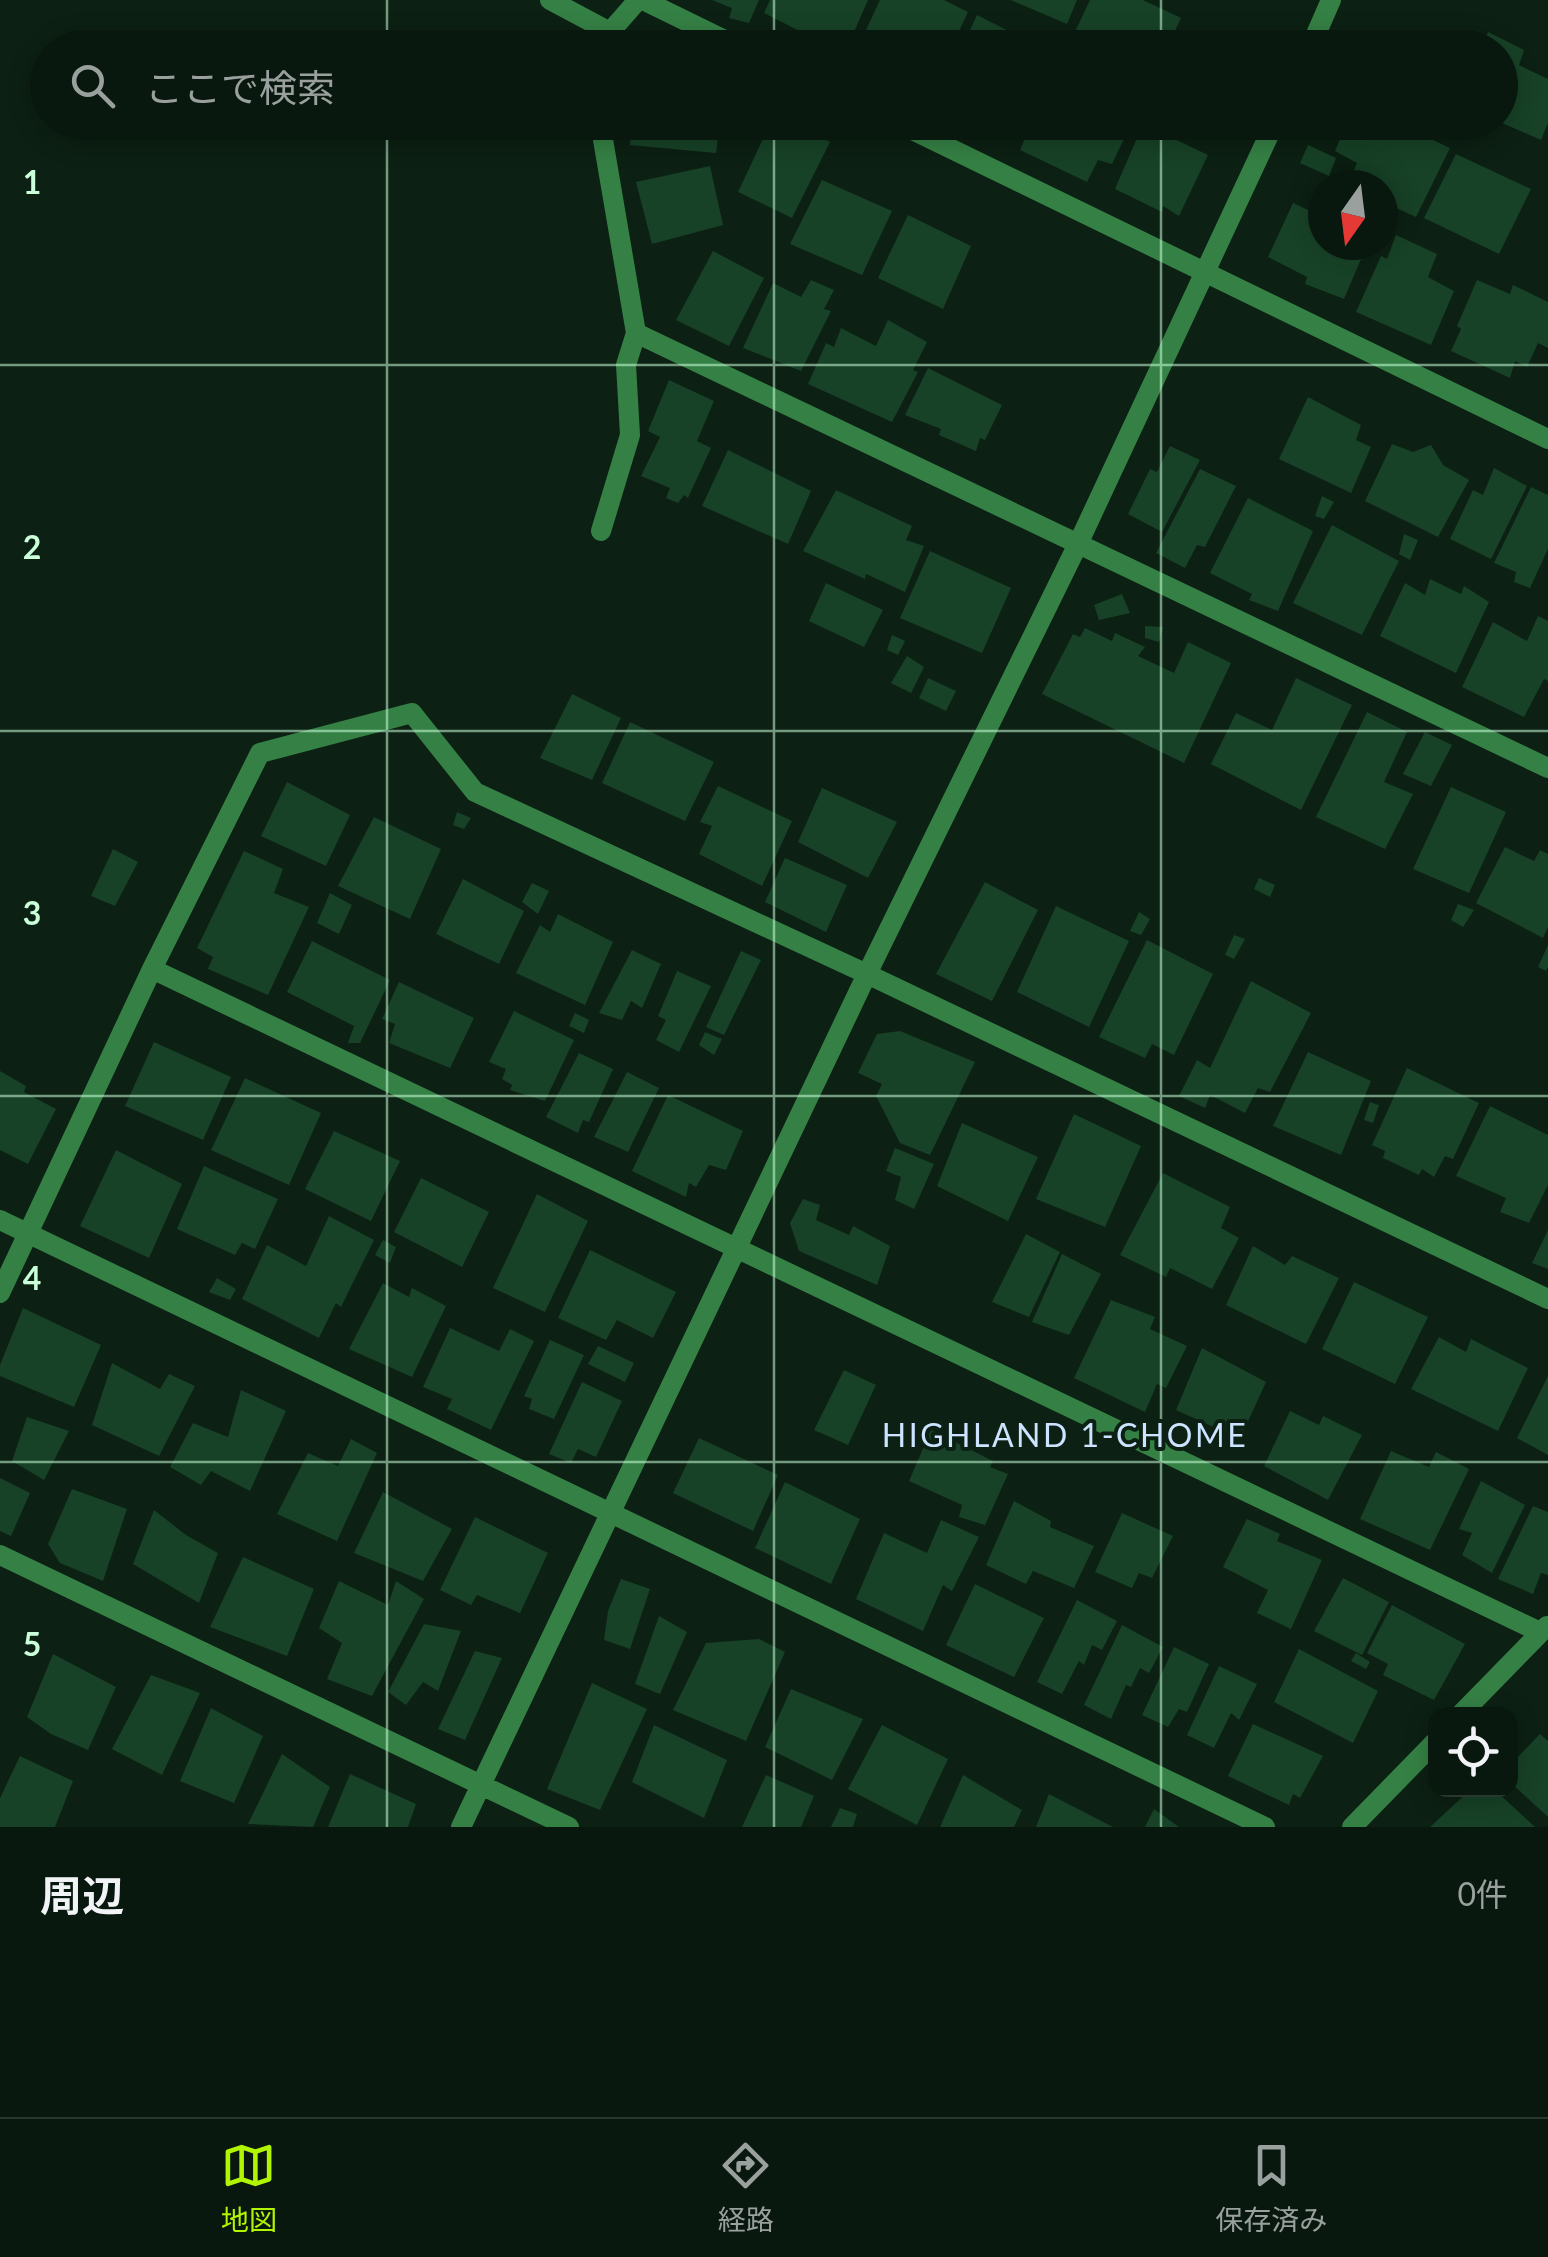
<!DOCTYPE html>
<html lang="ja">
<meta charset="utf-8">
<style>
body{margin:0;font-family:Lato,"Noto Sans JP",sans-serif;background:#17251c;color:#f1f3f6}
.controls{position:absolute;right:30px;bottom:30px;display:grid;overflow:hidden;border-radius:20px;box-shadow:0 5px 25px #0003}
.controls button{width:90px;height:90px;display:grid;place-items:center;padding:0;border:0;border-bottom:2px solid #29372e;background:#09180e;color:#f1f3f6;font:50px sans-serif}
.compass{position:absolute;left:1308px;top:170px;width:90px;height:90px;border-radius:50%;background:#09180e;box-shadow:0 5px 25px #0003;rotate:194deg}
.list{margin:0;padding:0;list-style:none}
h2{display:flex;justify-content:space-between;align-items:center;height:130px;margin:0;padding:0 40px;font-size:42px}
h2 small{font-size:32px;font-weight:400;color:#99a09e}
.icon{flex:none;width:55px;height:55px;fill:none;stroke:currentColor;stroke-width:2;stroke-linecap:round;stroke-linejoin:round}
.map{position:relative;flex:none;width:1548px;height:1827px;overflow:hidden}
.search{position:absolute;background:#09180e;box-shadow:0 5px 25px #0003;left:30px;right:30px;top:30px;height:110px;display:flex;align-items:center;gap:25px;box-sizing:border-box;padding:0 35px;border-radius:55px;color:#99a09e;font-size:38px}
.sheet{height:290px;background:#09180e}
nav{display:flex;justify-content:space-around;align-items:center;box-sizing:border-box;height:140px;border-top:2px solid #29372e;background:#09180e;font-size:28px;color:#99a09e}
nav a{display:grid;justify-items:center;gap:5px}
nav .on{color:#b2f500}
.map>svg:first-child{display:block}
.building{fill:#174227}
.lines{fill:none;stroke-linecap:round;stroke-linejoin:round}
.minor{stroke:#358145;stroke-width:20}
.grid{fill:none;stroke:#caffda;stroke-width:2.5;stroke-opacity:0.55}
.labels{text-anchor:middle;stroke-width:8;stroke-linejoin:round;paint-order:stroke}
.neighbourhood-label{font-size:32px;letter-spacing:2.5px;fill:#cce4ff;stroke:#0c2013}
.grid-label{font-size:32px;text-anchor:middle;font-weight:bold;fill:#caffda;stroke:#0c2013;stroke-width:8;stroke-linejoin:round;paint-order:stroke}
</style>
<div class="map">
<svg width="1548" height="1827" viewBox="0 0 1548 1827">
<rect width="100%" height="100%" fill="#0c2013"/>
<!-- building -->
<path class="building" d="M712,0H759L749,23L729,18L732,8Z
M770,0H868L847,48H833L764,13Z
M880,0H944L968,12L951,48H885L890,41L865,32Z
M1011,0H1077L1067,24Z
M1090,0H1143L1181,18L1167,48H1098L1073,36Z
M977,15L1042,48H962Z
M1488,32L1524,50L1519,65L1548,79V123L1541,140L1500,122V48H1481Z
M633,122H720L716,153L630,145Z
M771,122H793L830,142L792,218L738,192Z
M1032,122H1132L1112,164L1098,160L1087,182L1020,150Z
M1347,122H1368L1375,126L1376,122H1395L1450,148L1416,217L1383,202V185H1348L1357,163L1335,151Z
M1143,124L1208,155L1179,216L1163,206L1162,212L1115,189Z
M1308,145L1336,158L1329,176L1300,163Z
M1456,154L1531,189L1499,254L1424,218Z
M710,166L723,225L652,244L636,182Z
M822,180L892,211L862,275L790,244Z
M1293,203L1323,217V245H1367L1344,299L1305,284L1307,277L1268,257Z
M908,215L971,246L943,309L878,278Z
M1396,235L1437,254L1428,277L1454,291L1431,345L1356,312L1381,256L1387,259Z
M713,251L764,278L729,346L676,320Z
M811,280L834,290L824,309L831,311L801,371L743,348L773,283L801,297Z
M1477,280L1510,294L1513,285L1548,302V348L1538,343L1527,367L1515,361L1510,378L1451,351L1461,329L1457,326Z
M888,320L927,342L913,370L918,372L892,422L808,384L826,343L834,347L841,328L876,346Z
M928,368L1002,405L985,440L980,438L976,451L939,435L941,429L905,415Z
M669,380L714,401L697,441L711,448L688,498L684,495L678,503L666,498L670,488L641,476L660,437L648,431Z
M1308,397L1361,425L1356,440L1371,447L1351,493L1279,459Z
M1392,444L1413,452L1431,445L1443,465L1469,480L1438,537L1365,501Z
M1170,446L1200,460L1162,532L1128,514L1150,469L1157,472Z
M728,450L811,491L788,544L702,506Z
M1494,468L1527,486L1491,559L1450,539L1473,490L1483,495Z
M1200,469L1236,486L1205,547L1197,545L1185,568L1156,553Z
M1531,487L1548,495V549L1530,588L1514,582L1516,572L1494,563Z
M836,490L912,526L906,540L924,546L905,592L866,574L865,579L803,551Z
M1322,496L1334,502L1324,519L1315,516Z
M1248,498L1313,531L1278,611L1249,600L1252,594L1210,573Z
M1332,525L1399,561L1362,635L1293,603Z
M1404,534L1418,540L1410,560L1399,554Z
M930,551L1011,588L982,653L900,618Z
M1430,579L1461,594L1464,586L1489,602L1456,673L1380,636L1405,583L1425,595Z
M826,583L883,610L864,647L809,621Z
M1122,594L1130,613L1099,620L1094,605Z
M1538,616L1548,621V681L1544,679L1524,717L1462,687L1493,622L1527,641Z
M1145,626L1163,627L1159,642L1145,638Z
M1085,628L1112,641L1115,633L1145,647L1138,656L1174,673L1188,642L1231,663L1184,763L1042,694L1073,634L1080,637Z
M892,635L905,641L898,655L887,650Z
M907,656L924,667L911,693L891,683Z
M928,678L956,691L946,711L919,698Z
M1296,678L1352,705L1301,810L1211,764L1236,713L1272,730Z
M572,694L621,718L592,780L540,758Z
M1367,712L1407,732L1384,782L1413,794L1385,849L1316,817Z
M630,722L714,762L685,821L602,783Z
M1425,732L1452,745L1431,786L1403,774Z
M287,782L350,815L326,866L261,836Z
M718,786L792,821L762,886L699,854L712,826L700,822Z
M1451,787L1506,812L1469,893L1413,869Z
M822,788L897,822L868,878L798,842Z
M457,812L471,818L464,829L453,825Z
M374,817L441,849L410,919L338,886Z
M1505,847L1534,861L1540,850L1548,854V927L1543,938L1476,903Z
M113,849L138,862L115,906L91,896Z
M244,851L283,869L274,893L309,907L268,995L208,969L213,957L197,948Z
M785,858L847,885L826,932L765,902Z
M1259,878L1275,885L1270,897L1254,889Z
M463,879L524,911L499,964L436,934Z
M985,882L1038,910L992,1001L936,974Z
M532,883L549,891L538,914L522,902Z
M330,893L352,905L339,934L317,923Z
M1458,904L1474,910L1463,927L1451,920Z
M1056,906L1129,941L1089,1027L1017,992Z
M1139,912L1150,919L1141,935L1130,931Z
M558,914L613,942L585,1005L516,973L540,925L550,932Z
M1234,935L1245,939L1234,959L1225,955Z
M1147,940L1213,974L1174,1055L1152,1044L1145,1058L1099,1037Z
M312,941L390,980L360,1043H348L354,1026L287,992Z
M1548,945V967L1546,971L1538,967Z
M632,950L661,964L642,1008L631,1001L622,1020L599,1013Z
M741,951L761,960L724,1035L706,1027Z
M677,971L711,986L679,1052L656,1040L666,1020L658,1016Z
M1251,981L1311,1013L1270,1092L1258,1088L1245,1113L1210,1095L1205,1108L1179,1096L1197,1060L1210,1068Z
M399,982L474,1018L450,1068L389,1043L395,1024L382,1019Z
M514,1011L574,1040L545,1101L510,1090L512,1085L502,1079L506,1069L489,1062Z
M575,1013L589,1020L584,1033L569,1026Z
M900,1031L975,1062L930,1155L900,1143L876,1096L882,1084L858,1073L877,1034Z
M705,1032L722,1039L714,1055L699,1045Z
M154,1042L231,1077L203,1140L125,1106Z
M1308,1052L1371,1081L1341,1155L1273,1126Z
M579,1053L613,1069L589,1122L583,1120L578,1133L546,1117Z
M1407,1068L1479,1103L1453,1159L1445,1156L1434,1177L1422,1169L1419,1175L1383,1158L1385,1151L1372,1145Z
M0,1071L26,1086L24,1092L56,1109L28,1164L0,1150Z
M627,1072L659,1088L628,1152L594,1137Z
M245,1078L321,1113L289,1185L211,1150Z
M668,1095L743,1131L726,1170L709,1165L696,1187L689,1183L686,1197L632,1171Z
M1370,1102L1379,1105L1373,1123L1364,1120Z
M1490,1106L1548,1135V1185L1529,1223L1500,1212L1506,1198L1456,1176Z
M1074,1114L1141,1146L1105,1227L1036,1199Z
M962,1123L1038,1157L1008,1221L937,1186Z
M334,1131L400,1161L371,1221L305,1189Z
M895,1148L934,1164L914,1209L895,1200L901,1177L886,1171Z
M116,1150L182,1184L149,1258L80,1226Z
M204,1166L278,1199L255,1249L242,1243L235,1255L177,1229Z
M1163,1173L1230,1207L1221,1228L1239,1238L1212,1289L1170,1268L1166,1277L1120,1255Z
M421,1178L489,1212L462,1267L394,1232Z
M537,1194L588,1221L545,1312L493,1288Z
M803,1199L820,1205L816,1220L849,1235L853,1226L890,1246L877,1285L799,1251L790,1223Z
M329,1216L374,1240L341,1307L336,1303L319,1338L242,1299L267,1245L306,1266Z
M1548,1230V1269L1532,1263Z
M1026,1234L1060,1252L1029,1317L992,1302Z
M383,1240L396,1247L390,1263L375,1255Z
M1253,1246L1285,1265L1292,1256L1339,1278L1306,1344L1226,1305Z
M590,1250L676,1292L653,1338L617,1320L606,1340L558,1318Z
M1062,1254L1101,1274L1069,1335L1032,1322Z
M217,1278L236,1289L230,1300L209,1292Z
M1354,1282L1428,1317L1395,1384L1322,1349Z
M383,1283L409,1297L412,1288L446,1306L412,1377L349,1349Z
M1111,1300L1155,1317L1150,1329L1187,1346L1166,1388L1157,1384L1145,1412L1074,1378Z
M23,1308L101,1345L74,1407L0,1376V1365Z
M450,1328L499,1351L510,1329L534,1341L491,1430L447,1409L452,1399L423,1387Z
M1439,1337L1466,1352L1471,1339L1528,1368L1498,1431L1411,1389Z
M550,1340L584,1355L554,1419L529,1409L532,1399L524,1396Z
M598,1346L634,1363L625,1382L588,1364Z
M1202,1348L1266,1382L1240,1439L1176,1410Z
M112,1363L160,1389L169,1374L195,1386L159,1456L92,1425Z
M844,1370L876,1385L848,1445L814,1430Z
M1548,1376V1455L1517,1438Z
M582,1382L622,1401L596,1457L578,1449L571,1463L549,1454Z
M241,1390L286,1411L250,1491L211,1471L201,1485L170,1467L193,1423L228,1437Z
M1290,1411L1319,1425L1323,1416L1362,1435L1328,1500L1264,1466Z
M27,1417L69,1431L44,1480L12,1461Z
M931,1430L993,1461L990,1467L1008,1474L985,1525L959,1517L962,1505L909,1481Z
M699,1438L778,1475L753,1531L673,1493Z
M351,1439L377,1453L337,1541L277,1514L308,1453L338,1466Z
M1391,1451L1429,1467L1436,1452L1469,1469L1430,1550L1360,1519Z
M0,1478L30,1493L11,1536L0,1531Z
M1481,1481L1525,1505L1492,1573L1462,1555L1472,1533L1459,1529Z
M785,1482L860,1519L831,1584L755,1548Z
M72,1489L127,1509L103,1581L60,1563L48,1544Z
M383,1492L452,1529L423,1581L354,1553Z
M1014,1501L1051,1521L1050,1527L1094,1546L1074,1588L1033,1571L1026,1584L986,1565Z
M1533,1506L1548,1512V1575L1541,1573L1533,1594L1498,1579Z
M154,1510L186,1535L218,1553L199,1603L133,1564Z
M1122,1513L1173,1536L1152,1578L1139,1573L1132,1588L1095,1572Z
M475,1517L548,1553L520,1613L477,1595L471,1605L440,1590Z
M1247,1519L1280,1534L1277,1541L1322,1560L1291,1629L1257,1613L1268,1590L1223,1567Z
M941,1520L979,1537L952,1591L943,1585L923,1631L856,1599L884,1533L927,1553Z
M243,1557L314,1589L287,1656L210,1627Z
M1343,1578L1389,1602L1362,1655L1314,1631Z
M621,1579L650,1589L630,1649L604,1640L608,1611Z
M339,1581L388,1605L396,1581L424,1599L372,1696L327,1679L342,1643L319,1628Z
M975,1584L1044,1618L1014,1677L946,1645Z
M1077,1600L1117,1621L1102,1650L1092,1645L1084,1665L1079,1661L1062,1694L1037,1682Z
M1392,1605L1465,1644L1434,1700L1383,1675L1388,1664L1367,1653Z
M659,1616L687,1632L660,1694L635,1684Z
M424,1624L461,1631L438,1691L423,1682L406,1705L388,1692Z
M1122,1625L1163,1647L1149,1673L1140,1668L1131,1687L1126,1685L1111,1719L1084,1705Z
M759,1639L785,1652L746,1741L673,1710L706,1643Z
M1174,1647L1209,1664L1187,1712L1179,1709L1168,1727L1142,1715Z
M1299,1649L1378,1691L1353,1743L1274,1702Z
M475,1651L502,1658L465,1740L438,1729Z
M1356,1653L1370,1662L1366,1669L1351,1661Z
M53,1654L116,1687L88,1750L51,1734L27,1717Z
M1219,1666L1257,1684L1239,1720L1231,1713L1214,1748L1187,1735Z
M151,1675L200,1693L162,1775L112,1749Z
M592,1683L647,1709L600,1810L547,1789Z
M791,1689L863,1719L832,1780L765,1747Z
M211,1708L263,1736L234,1803L180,1781Z
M1253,1724L1323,1756L1300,1798L1293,1794L1289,1805L1228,1776Z
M654,1725L727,1760L704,1818L632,1782Z
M882,1725L948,1759L917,1825L848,1789Z
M1540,1734L1548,1741V1817L1510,1782V1765Z
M282,1754L330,1787L313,1827L248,1824Z
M20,1756L73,1781L55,1827H0V1798Z
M350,1774L416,1804L408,1827H328Z
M766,1775L814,1796L801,1827H742Z
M963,1775L1022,1810L1014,1827H940Z
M1470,1790H1495L1535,1827H1430Z
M1049,1794L1113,1827H1036Z
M840,1808L857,1814L853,1827H831Z
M1154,1809L1179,1827H1145Z"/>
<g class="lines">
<!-- minor -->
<path class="minor" d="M550,0L610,32
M643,0L741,48
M596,48L638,0
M1310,48L1331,0
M600,122L636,333L1548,768
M896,122L1548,439
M601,531L630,435L626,365L636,333
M152,969L1540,1632
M0,1220L1265,1827
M0,1293L152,969L260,753L412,713L475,792L867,974L1548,1299
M0,1555L569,1827
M1461,1714L1547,1626
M461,1827L867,974L1078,544L1275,122
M1352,1827L1436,1741"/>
</g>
<!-- grid -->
<path class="grid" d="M387,0V48M774,0V48M1161,0V48M387,122V1827M774,122V1827M1161,122V1827M0,365H1548M0,731H1548M0,1096H1548M0,1462H1548"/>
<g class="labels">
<!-- neighbourhood labels -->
<g class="neighbourhood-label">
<text x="1065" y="1447">HIGHLAND 1-CHOME</text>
</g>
</g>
<g class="grid-label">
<text x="32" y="194">1</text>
<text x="32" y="559">2</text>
<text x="32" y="925">3</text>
<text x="32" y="1290">4</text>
<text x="32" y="1656">5</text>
</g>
</svg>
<div class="controls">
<button><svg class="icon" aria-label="locate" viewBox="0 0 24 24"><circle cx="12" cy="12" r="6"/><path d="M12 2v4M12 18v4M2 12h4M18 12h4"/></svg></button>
</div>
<svg class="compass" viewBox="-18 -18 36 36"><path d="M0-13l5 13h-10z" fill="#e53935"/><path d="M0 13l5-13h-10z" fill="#99a09e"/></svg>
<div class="search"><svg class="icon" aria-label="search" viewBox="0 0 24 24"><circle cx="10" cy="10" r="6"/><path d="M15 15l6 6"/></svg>ここで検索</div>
</div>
<section class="sheet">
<h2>周辺<small>0件</small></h2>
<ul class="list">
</ul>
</section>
<nav>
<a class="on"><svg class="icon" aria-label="map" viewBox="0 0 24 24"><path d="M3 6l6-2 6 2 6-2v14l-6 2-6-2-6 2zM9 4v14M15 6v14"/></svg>地図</a>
<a><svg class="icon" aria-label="directions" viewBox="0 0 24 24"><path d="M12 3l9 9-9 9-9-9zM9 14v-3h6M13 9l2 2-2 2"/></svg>経路</a>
<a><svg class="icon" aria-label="saved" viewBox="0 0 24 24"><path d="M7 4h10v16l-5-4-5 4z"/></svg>保存済み</a>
</nav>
